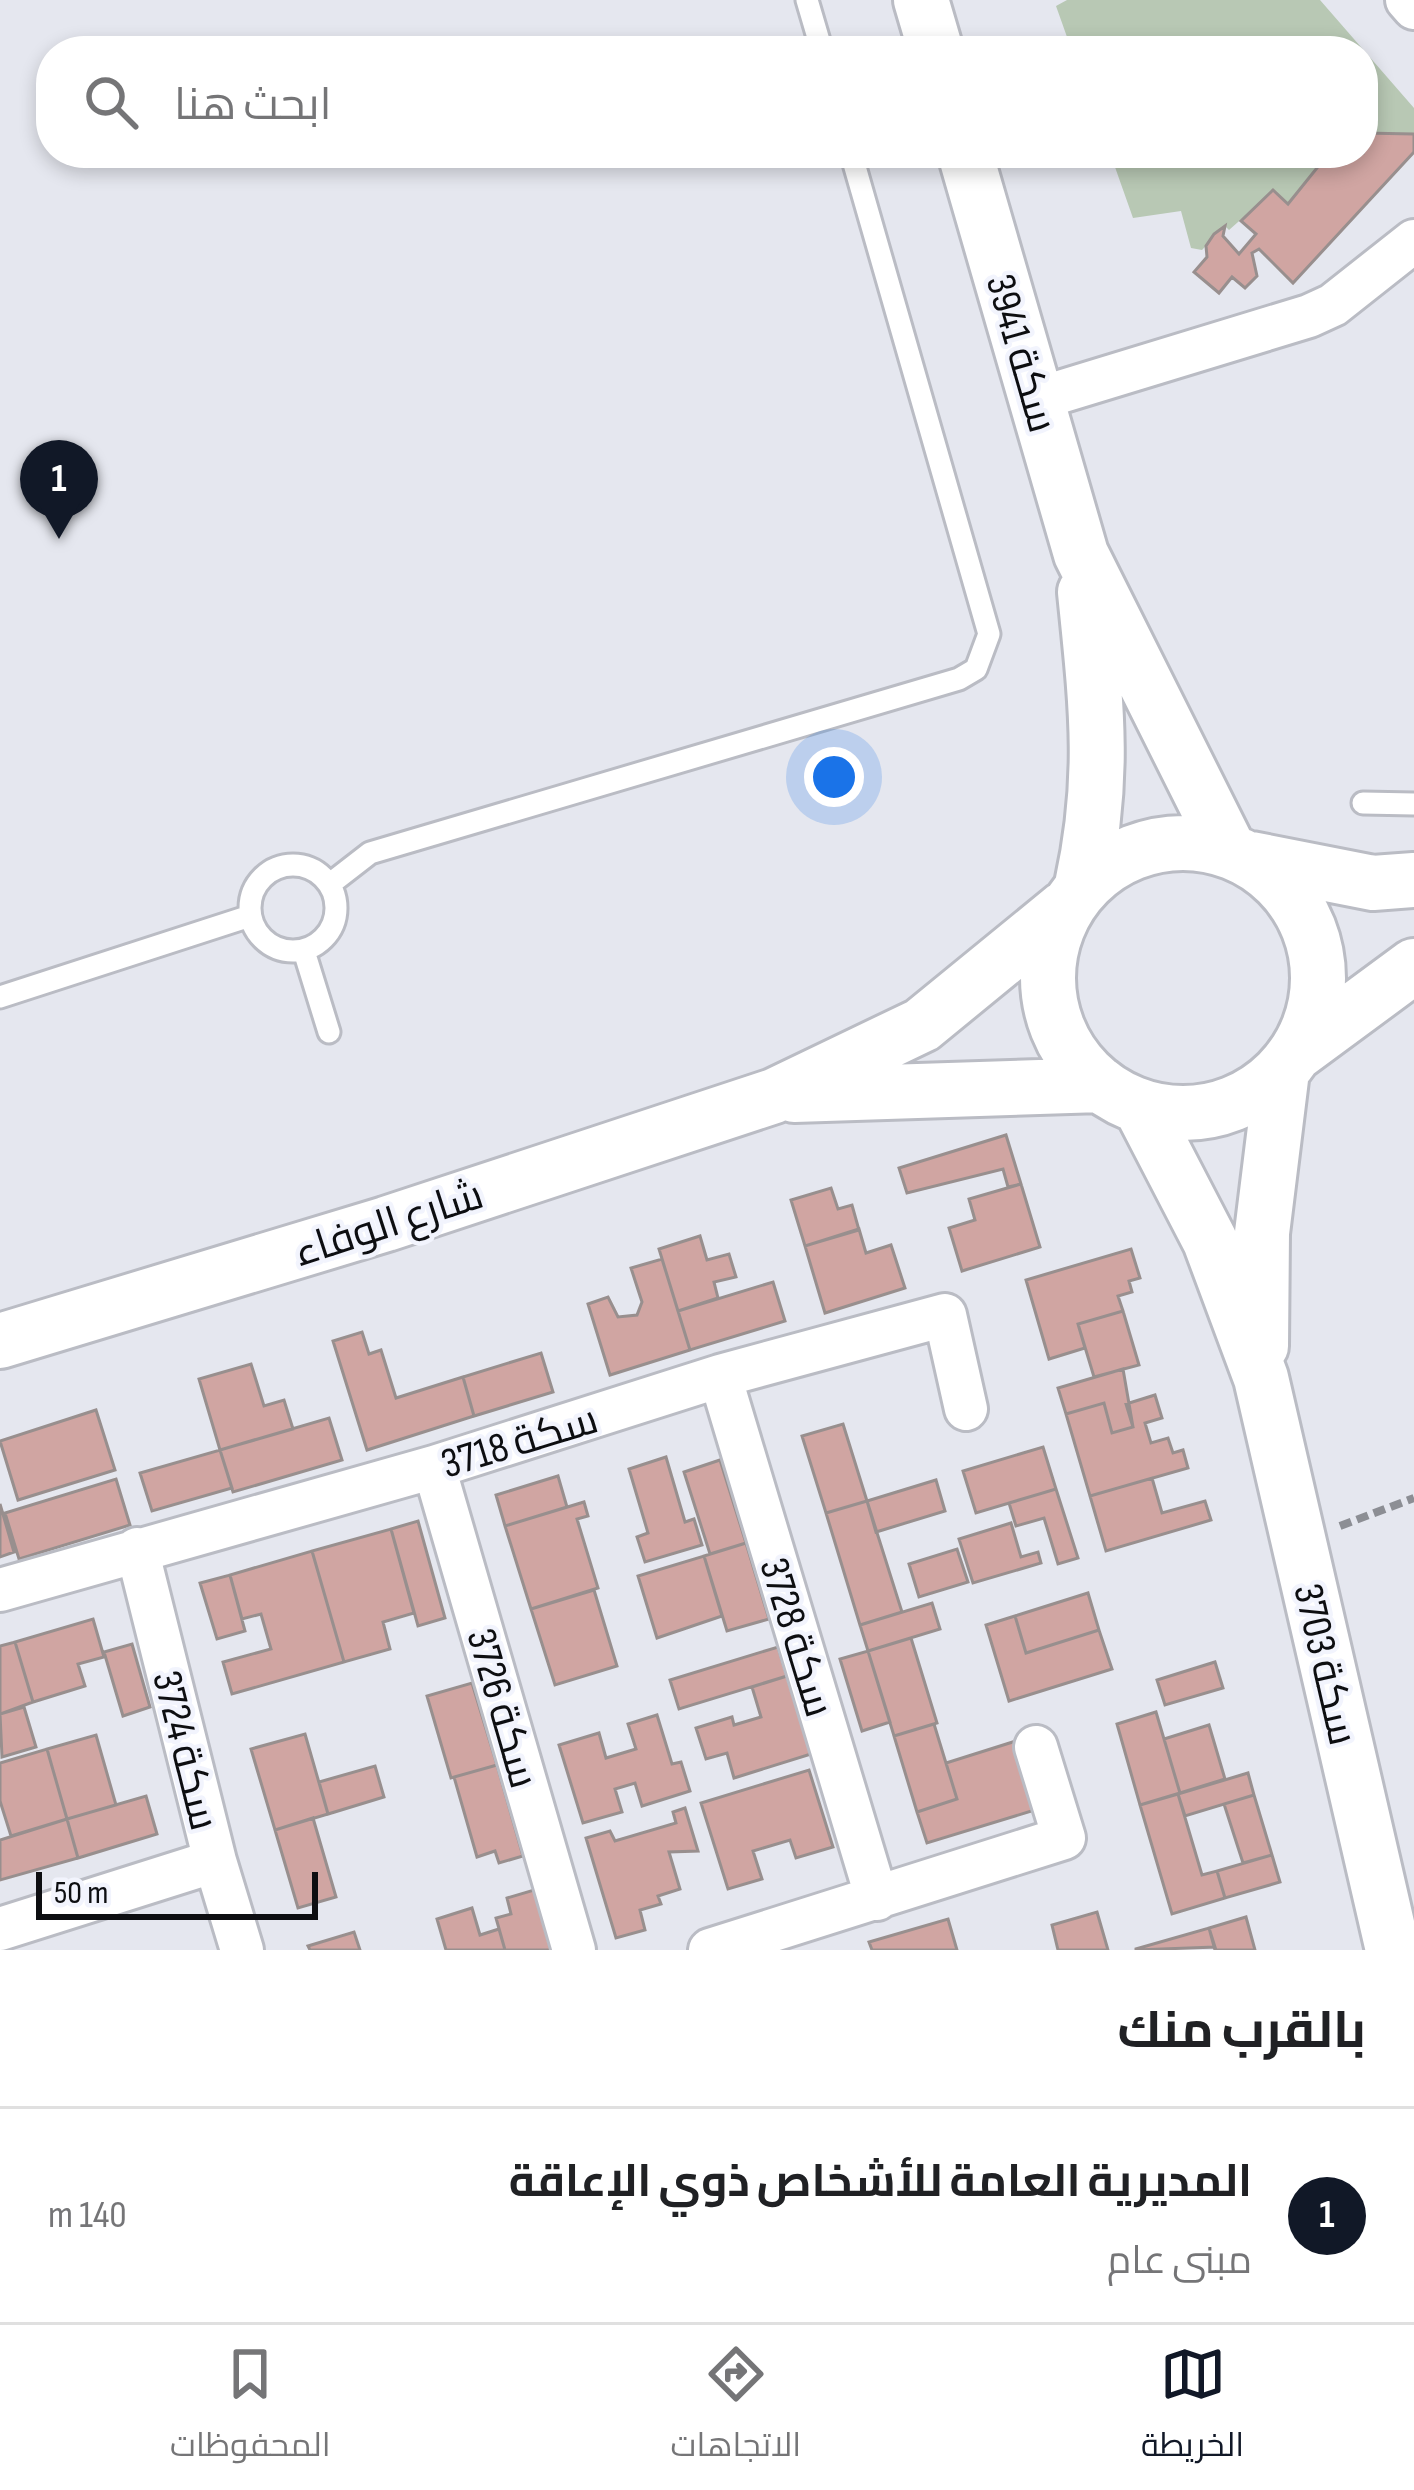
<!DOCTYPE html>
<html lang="ar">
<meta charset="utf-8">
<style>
body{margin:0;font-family:"Sofia Sans Condensed",Cairo,sans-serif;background:#f6f6f6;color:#202124;direction:rtl}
.scale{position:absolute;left:36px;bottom:30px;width:282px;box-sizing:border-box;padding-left:12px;border:6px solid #0d0e11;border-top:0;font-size:33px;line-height:42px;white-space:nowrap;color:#0d0e11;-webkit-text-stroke:9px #f2f4fd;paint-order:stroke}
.you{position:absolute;left:834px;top:777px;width:42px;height:42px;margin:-30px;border:9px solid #fff;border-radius:50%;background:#1a73e8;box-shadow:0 0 0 18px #1a73e833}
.badge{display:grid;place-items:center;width:78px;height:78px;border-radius:50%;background:#111827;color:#fff;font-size:39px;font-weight:700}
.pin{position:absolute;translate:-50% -99px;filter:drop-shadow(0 3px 6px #0008)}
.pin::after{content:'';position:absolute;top:63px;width:42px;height:36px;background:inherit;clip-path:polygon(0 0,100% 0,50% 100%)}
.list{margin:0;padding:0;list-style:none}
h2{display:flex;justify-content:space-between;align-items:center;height:156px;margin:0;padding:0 48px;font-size:51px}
h2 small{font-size:39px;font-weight:400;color:#757577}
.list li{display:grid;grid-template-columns:78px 1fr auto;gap:36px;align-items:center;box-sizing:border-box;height:216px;padding:0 48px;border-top:3px solid #e0e0e0}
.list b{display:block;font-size:45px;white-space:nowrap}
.list p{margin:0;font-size:39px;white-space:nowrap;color:#757577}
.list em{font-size:39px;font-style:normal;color:#757577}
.icon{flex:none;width:66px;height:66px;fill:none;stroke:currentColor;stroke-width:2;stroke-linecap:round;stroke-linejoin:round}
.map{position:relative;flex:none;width:1414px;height:1950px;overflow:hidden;direction:ltr}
.search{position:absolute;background:#fff;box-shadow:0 6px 18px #0003;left:36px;right:36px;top:36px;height:132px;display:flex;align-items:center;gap:30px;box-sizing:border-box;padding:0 42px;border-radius:48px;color:#757577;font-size:45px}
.sheet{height:372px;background:#fff}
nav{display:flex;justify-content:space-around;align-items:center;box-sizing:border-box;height:168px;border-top:3px solid #e0e0e0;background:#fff;font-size:33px;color:#757577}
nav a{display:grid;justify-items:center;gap:6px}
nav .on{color:#111827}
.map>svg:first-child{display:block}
.green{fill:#b8c8b4}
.building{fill:#d0a5a2;stroke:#988f8e;stroke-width:3}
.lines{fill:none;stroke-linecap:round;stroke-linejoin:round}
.service-casing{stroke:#babcc4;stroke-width:27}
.minor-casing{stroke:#babcc4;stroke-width:48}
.tertiary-casing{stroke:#babcc4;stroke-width:60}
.path{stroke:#8c8e94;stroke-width:8;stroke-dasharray:12 6;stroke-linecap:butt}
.service{stroke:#fff;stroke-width:21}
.minor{stroke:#fff;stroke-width:42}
.tertiary{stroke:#fff;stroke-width:54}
.labels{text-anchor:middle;stroke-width:9;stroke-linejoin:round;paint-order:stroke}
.street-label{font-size:42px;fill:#0d0e11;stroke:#f2f4fd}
</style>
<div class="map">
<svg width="1414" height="1950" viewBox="0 0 1414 1950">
<rect width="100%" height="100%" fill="#e5e7ef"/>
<!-- green -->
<path class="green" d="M1067,0H1320L1414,108V134L1363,133V51H1072L1056,6Z
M1110,153H1329L1288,204L1273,191L1229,230L1225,226L1202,250L1191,248L1181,211L1133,218Z"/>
<!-- building -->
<path class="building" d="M1363,133L1414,134V152L1293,283L1259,249L1252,253L1257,276L1245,288L1232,277L1219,293L1194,272L1207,257L1206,246L1214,234L1225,226L1223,236L1239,254L1256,234L1241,221L1273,190L1288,204L1329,153H1363Z
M1006,1135L1021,1184L1008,1187L1003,1169L907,1193L899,1168Z
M1021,1184L1040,1247L962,1271L949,1228L975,1220L969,1199Z
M831,1188L838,1209L852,1205L859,1230L805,1246L791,1200Z
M859,1229L866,1253L891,1245L905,1288L825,1313L805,1246Z
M700,1236L707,1260L729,1254L736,1277L714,1282L718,1298L678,1311L659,1249Z
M1131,1249L1140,1278L1129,1281L1132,1292L1118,1296L1123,1311L1078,1324L1085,1348L1049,1359L1026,1280Z
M662,1259L690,1350L610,1375L588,1304L608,1297L618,1317L637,1315L642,1302L631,1268Z
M773,1282L785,1321L690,1350L678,1311Z
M1123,1311L1139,1365L1094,1377L1078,1324Z
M362,1332L369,1354L381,1350L396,1398L463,1377L474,1416L367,1450L333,1341Z
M541,1353L553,1392L474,1416L463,1377Z
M251,1364L264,1406L284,1400L293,1429L220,1450L199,1379Z
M1123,1369L1133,1427L1112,1433L1104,1403L1066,1414L1058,1388Z
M1155,1395L1162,1418L1145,1423L1151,1443L1168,1438L1173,1453L1183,1450L1188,1468L1090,1496L1066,1414L1104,1403L1112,1433L1133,1427L1126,1404Z
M96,1410L115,1470L18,1500L0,1441Z
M329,1418L342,1460L233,1492L220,1450Z
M843,1424L867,1501L826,1513L802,1436Z
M1043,1447L1056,1489L976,1513L963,1471Z
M220,1450L232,1488L152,1511L140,1473Z
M666,1457L685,1522L694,1519L702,1545L645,1562L637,1537L648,1533L629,1469Z
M720,1460L746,1543L710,1554L684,1472Z
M558,1476L567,1507L505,1526L496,1495Z
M1152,1478L1162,1513L1205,1501L1211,1520L1106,1551L1090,1496Z
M116,1479L130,1525L19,1559L5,1513Z
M936,1480L945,1511L876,1532L867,1501Z
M1056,1489L1078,1558L1058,1564L1044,1518L1016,1526L1009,1503Z
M867,1501L902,1612L860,1625L826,1513Z
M584,1502L588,1516L577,1519L598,1588L531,1609L505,1526Z
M0,1504L14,1552L0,1557Z
M418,1521L445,1618L418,1626L391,1529Z
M1011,1523L1021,1557L1038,1552L1041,1563L973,1583L959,1539Z
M391,1529L414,1613L383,1622L390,1649L344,1662L312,1551Z
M746,1543L769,1619L727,1631L704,1556Z
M957,1549L968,1582L919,1597L909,1564Z
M312,1551L344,1662L232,1694L223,1662L271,1649L261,1614L242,1619L230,1575Z
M704,1556L722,1616L657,1638L638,1576Z
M230,1575L245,1631L217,1639L200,1583Z
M594,1590L617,1666L555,1685L531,1609Z
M1088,1593L1099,1630L1026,1653L1015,1616Z
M932,1603L940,1629L868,1651L860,1625Z
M1015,1616L1026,1653L1099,1630L1112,1669L1009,1701L986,1625Z
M93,1619L104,1657L78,1664L85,1686L33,1702L15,1642Z
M911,1638L937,1723L894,1736L868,1651Z
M15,1642L33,1702L0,1714V1646Z
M132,1644L150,1707L123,1716L104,1652Z
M778,1647L787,1676L679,1709L670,1680Z
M868,1651L890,1722L862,1731L840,1659Z
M1215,1662L1223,1688L1165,1705L1157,1680Z
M787,1676L811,1754L734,1778L727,1753L706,1759L696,1728L732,1717L734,1725L761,1717L752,1687Z
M472,1683L497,1765L451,1778L427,1696Z
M24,1707L36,1747L2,1757L0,1714Z
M1156,1712L1180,1793L1140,1805L1117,1724Z
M657,1715L672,1764L681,1762L690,1791L642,1806L635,1783L615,1789L622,1812L583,1823L559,1745L599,1733L606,1758L636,1749L628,1724Z
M934,1724L957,1799L917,1812L894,1736Z
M1209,1725L1225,1779L1180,1793L1164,1739Z
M305,1734L328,1814L275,1830L251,1749Z
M96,1735L116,1805L67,1819L47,1749Z
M1016,1741L1038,1809L927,1843L917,1812L957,1799L946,1763Z
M47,1749L67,1819L11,1836L0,1801V1763Z
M497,1765L523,1856L499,1863L495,1851L477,1857L454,1777Z
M375,1766L384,1797L328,1814L319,1782Z
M809,1770L833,1847L796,1858L790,1840L753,1851L762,1879L728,1889L701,1803Z
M1248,1773L1254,1795L1185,1816L1178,1794Z
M1178,1794L1202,1875L1217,1871L1225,1898L1172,1914L1140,1805Z
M1254,1795L1272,1855L1243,1863L1224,1804Z
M146,1796L157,1834L78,1858L67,1819Z
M685,1808L698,1851L669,1852L680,1889L658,1896L661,1904L640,1910L645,1930L616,1938L586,1838L610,1831L615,1841L676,1823L673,1812Z
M313,1818L336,1897L298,1908L275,1830Z
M67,1819L78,1858L0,1880V1840Z
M1272,1855L1280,1882L1225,1898L1217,1871Z
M534,1890L551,1950H505L496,1918L511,1914L507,1898Z
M472,1908L480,1935L499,1929L505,1950H446L437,1919Z
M1097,1912L1108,1950H1058L1052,1925Z
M1246,1917L1255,1950H1215L1209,1928Z
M948,1919L957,1950H872L869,1942Z
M1209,1928L1215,1947L1136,1950V1949Z
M354,1932L360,1950H310L308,1946Z"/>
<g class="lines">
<!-- service casing -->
<g class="service-casing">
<path id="service" d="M807,0L822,51
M1363,803L1414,804
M250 908a43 43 0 1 1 86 0a43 43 0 1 1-86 0Z
M330,884L370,853L959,679L976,669L989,634L851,153
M304,951L329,1032
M0,997L250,916"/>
</g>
<!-- minor casing -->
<g class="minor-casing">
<path id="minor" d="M1407,0L1414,8
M1037,399L1309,316L1333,305L1414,241
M720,1376L877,1899
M434,1467L574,1950
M137,1549L215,1861L242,1950
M0,1590L434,1467L720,1376L945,1315L966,1409
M0,1929L215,1861
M710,1950L1064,1838L1036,1747"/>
</g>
<!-- tertiary casing -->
<g class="tertiary-casing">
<path id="tertiary" d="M921,0L936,51
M965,153L1081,554L1229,850
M1048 978a135 135 0 1 1 270 0a135 135 0 1 1-270 0Z
M1251,859L1373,883L1414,880
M1082,885C1106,777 1096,701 1085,592
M1296,1053L1414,966
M794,1095L1101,1085
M1140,1106L1210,1241L1261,1378L1393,1950
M0,1341L386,1224L774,1096L922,1025L1065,908
M1261,1346L1262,1233L1282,1071"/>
</g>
<!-- path -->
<path class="path" d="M1340,1526L1414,1498"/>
<!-- service -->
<use href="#service" class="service"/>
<!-- minor -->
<use href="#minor" class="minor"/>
<!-- tertiary -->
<use href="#tertiary" class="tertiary"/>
</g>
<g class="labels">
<!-- street labels -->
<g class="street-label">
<text transform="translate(1023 353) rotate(74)" y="15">سكة 3941</text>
<text transform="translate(388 1222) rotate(-18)" y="15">شارع الوفاء</text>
<text transform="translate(519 1440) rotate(-17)" y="15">سكة 3718</text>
<text transform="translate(798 1637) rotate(73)" y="15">سكة 3728</text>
<text transform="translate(1327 1664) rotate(77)" y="15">سكة 3703</text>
<text transform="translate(504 1708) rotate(74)" y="15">سكة 3726</text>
<text transform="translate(187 1750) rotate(76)" y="15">سكة 3724</text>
</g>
</g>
</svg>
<div class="scale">50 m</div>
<div class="you"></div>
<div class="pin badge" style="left:59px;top:539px">1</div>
<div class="search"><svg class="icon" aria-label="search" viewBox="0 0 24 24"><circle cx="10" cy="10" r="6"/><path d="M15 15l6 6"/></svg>ابحث هنا</div>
</div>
<section class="sheet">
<h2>بالقرب منك<small></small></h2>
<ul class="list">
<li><span class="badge">1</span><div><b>المديرية العامة للأشخاص ذوي الإعاقة</b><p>مبنى عام</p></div><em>140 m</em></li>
</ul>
</section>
<nav>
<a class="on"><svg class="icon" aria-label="map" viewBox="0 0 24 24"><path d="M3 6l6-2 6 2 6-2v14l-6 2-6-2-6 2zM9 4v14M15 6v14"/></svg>الخريطة</a>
<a><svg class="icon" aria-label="directions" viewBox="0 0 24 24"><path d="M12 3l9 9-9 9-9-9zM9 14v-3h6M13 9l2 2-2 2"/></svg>الاتجاهات</a>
<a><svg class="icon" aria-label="saved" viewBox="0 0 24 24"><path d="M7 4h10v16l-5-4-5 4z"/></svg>المحفوظات</a>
</nav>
